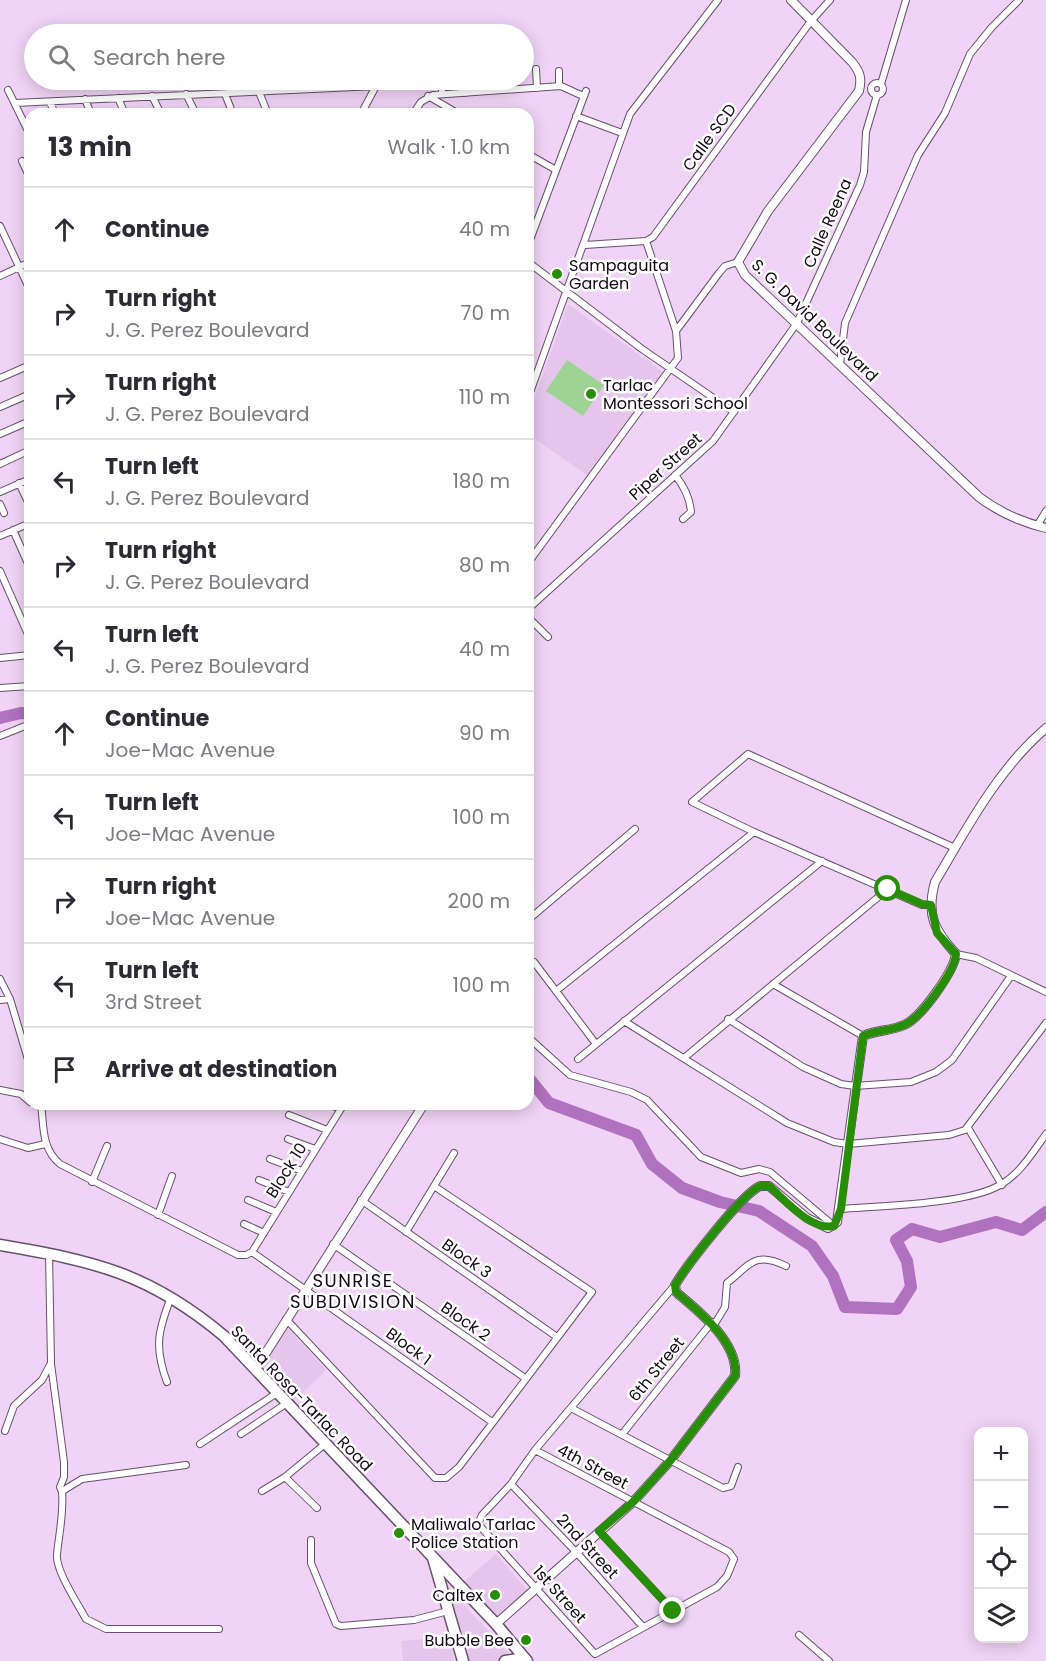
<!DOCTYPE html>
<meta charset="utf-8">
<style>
body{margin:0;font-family:Poppins,sans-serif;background:#f2f2f3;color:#2b2b33}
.controls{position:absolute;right:18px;bottom:18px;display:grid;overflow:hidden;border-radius:12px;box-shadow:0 3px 15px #0003}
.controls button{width:54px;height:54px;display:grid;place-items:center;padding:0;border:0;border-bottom:2px solid #e1e1e2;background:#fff;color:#2b2b33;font:30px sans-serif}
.stop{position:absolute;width:18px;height:18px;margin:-14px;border:4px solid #288d07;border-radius:50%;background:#fff}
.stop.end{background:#288d07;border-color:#fff;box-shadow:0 2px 6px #0008}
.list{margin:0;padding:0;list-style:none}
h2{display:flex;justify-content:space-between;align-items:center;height:78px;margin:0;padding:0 24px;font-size:26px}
h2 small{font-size:20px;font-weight:400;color:#7c7c81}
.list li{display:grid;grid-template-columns:39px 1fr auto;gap:18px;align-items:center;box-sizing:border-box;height:84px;padding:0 24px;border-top:2px solid #e1e1e2}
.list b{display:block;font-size:22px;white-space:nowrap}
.list p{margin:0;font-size:20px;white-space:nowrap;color:#7c7c81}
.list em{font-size:20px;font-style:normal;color:#7c7c81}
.icon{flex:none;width:33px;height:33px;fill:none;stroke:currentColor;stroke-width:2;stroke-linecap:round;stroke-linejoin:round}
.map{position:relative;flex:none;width:1046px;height:1661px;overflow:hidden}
.search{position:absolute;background:#fff;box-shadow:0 3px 15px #0003;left:24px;top:24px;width:510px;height:66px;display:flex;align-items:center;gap:15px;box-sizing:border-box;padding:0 21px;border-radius:33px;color:#7c7c81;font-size:22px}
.panel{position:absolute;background:#fff;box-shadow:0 3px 15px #0003;left:24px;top:108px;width:510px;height:1002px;border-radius:18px}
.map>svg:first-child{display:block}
.built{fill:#e6c5ed}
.park{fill:#9fd395}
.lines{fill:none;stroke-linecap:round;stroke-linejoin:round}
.river{stroke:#b071be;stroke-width:12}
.minor-casing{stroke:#68506d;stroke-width:8}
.tertiary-casing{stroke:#68506d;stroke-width:10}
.primary-casing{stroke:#68506d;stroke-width:13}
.trunk-casing{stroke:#68506d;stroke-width:13}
.minor{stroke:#fff;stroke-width:6}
.tertiary{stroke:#fff;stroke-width:8}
.primary{stroke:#fff;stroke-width:10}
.trunk{stroke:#fff;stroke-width:10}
.route{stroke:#288d07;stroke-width:8}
.poi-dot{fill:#288d07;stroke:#fff;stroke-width:2}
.labels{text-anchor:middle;stroke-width:5;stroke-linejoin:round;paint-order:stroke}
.street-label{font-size:16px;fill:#120914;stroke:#fff}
.poi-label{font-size:16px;fill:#120914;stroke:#fff;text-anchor:start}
.neighbourhood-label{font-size:18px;letter-spacing:1.5px;fill:#120914;stroke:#fff}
</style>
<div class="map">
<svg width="1046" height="1661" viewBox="0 0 1046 1661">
<rect width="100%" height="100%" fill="#f0d3f6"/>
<!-- built -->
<path class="built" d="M568,304L663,372L588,476L528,434V417Z
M287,1327L326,1370L294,1401L262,1365Z
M496,1554L527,1590L496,1616L465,1581Z
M451,1591L516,1661H467Z
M450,1637L454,1661H403L401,1641Z"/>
<!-- park -->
<path class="park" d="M567,360L604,385L583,416L546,391Z"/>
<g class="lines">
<!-- river -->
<path class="river" d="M0,718L21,713L30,714
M528,1077L549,1103L636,1135L652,1164L682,1188L720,1202L759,1211L812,1246L833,1276L845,1307L897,1309L911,1287L907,1261L896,1240L912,1229L940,1237L996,1222L1022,1230L1046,1212"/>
<!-- minor casing -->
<g class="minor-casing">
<path id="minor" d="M536,69L537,88
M559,71V86
M442,80V94
M465,80L466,93
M512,80V89
M871 89a6 6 0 1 1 12 0a6 6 0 1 1-12 0Z
M881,84L906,0
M8,90L30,135
M259,92L268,114
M186,94L196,114
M225,94L233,114
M152,96L161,114
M428,96L459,114
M118,98L125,114
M85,99L91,114
M50,102L55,114
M15,103L376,86
M361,114L376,86L384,80
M413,114L421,102L433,95L561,86L583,96
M576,116L622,133
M528,154L556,170
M22,161L30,178
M0,226L30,290
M528,245L586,91
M585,245L646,241L653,237L811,21L830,0
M528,262L642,349L734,412
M0,276L30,262
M676,331L719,273L725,266L738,262
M840,364L845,323L918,155L945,113L970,54L992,27L1019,0
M0,378L30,365
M528,398L630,114L718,0
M0,407L30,394
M0,434L30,421
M0,464L30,450
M675,475C684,486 690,498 691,512L683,519
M19,483L28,502
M0,492L30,479
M0,504L4,513
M1037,526L1046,511
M13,530L30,568
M0,536L30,523
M528,563L678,358L676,331L646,241
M0,571L30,639
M528,609L713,441L797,323L860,185L864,172L866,132L877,95
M528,617L548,637
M0,658L30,655
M0,688L30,686
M0,736L30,724
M931,905H922L754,832L692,802L748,754L955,848
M528,920L635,829
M956,954L976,958L1046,992
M534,962L596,1044
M0,979L10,999L30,1066
M773,984L863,1036
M556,991L754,832
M0,1000L10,999
M728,1019L803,1067L841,1084L855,1086L911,1082L936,1072L952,1060L1011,976
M624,1021L787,1123L834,1142L848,1144L949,1135L965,1130L1046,1023
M528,1037L570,1075L631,1092L647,1100L701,1157L741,1173L759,1169L770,1172L834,1226
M684,1058L888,889
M578,1059L822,861
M0,1090L21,1094L30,1102
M41,1104C44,1126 41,1148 60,1164L238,1255H246L252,1252
M327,1104L341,1109
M289,1115L327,1130
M968,1128L1002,1185
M0,1139L28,1148L45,1144
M288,1139L315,1149
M270,1159L302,1171
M259,1180L289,1192
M92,1182L107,1146
M248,1200L276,1212
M361,1200L557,1337
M841,1209C881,1206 968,1204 1000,1185C1020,1174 1033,1152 1046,1134
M158,1215L172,1176
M244,1224L264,1233
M406,1232L454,1153
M333,1244L525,1378
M252,1252L492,1422
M252,1252L344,1104
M286,1319L435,1478H446L459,1467L592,1292L434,1186
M714,1325L725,1307L727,1283C749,1266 754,1250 786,1266
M51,1364L64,1462V1477L60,1487L62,1492
M167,1382C154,1347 158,1331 171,1297
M571,1408L723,1488L731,1486L738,1467
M5,1431L14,1406L42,1380L51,1363L49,1254
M623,1433L712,1322
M241,1434L287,1403
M200,1444L277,1393
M535,1450L729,1552L734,1559L727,1576L717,1587L595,1654L478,1524L482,1515L511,1484L535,1450L675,1285
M186,1465L82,1479L64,1490L62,1492C64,1512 59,1534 57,1554C55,1570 78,1604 86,1619L106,1629H219
M511,1484L577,1553L643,1627
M262,1491L285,1477
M317,1508L285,1477L325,1444
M599,1531L673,1611
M311,1540V1563L336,1624L341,1626L414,1620L448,1611
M799,1635L829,1661"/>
</g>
<!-- tertiary casing -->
<g class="tertiary-casing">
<path id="tertiary" d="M791,0L852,62C860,72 862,78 859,91L768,211L738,262L745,275L979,497C1000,513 1021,522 1046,528
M255,1370L424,1104
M496,1624L633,1502L670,1461L735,1376C739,1343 699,1311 676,1292L675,1285C687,1265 741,1195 760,1186H769L807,1218L828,1228L837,1222L863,1036C876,1030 891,1031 904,1025C921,1018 954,971 956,954C934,930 926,915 935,882C967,828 998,769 1046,728"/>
</g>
<!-- primary casing -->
<g class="primary-casing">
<path id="primary" d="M433,1558L463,1661
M505,1661L524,1658"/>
</g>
<!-- trunk casing -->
<g class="trunk-casing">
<path id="trunk" d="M0,1245C94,1261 149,1273 224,1336L496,1624L527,1661"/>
</g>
<!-- minor -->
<use href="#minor" class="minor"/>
<!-- tertiary -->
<use href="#tertiary" class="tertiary"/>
<!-- primary -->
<use href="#primary" class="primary"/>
<!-- trunk -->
<use href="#trunk" class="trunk"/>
</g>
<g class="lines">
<!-- route -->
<path class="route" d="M673,1611L599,1531L633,1502L670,1461L735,1376C739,1343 699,1311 676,1292L675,1285C687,1265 741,1195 760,1186H769C785,1200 811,1231 834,1226L841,1209L863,1036C876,1030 891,1031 904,1025C921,1018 955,971 956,954L937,933L931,905L922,904L888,889"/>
</g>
<!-- markers -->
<g class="poi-dot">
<circle cx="557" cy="274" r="6"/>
<circle cx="591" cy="394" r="6"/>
<circle cx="399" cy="1533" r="6"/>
<circle cx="495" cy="1595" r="6"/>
<circle cx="526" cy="1640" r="6"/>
</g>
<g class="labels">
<!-- street labels -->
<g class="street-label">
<text transform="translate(709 137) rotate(-54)" y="6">Calle SCD</text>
<text transform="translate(827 223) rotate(-66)" y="6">Calle Reena</text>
<text transform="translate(815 320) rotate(44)" y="6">S. G. David Boulevard</text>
<text transform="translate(665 466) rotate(-42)" y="6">Piper Street</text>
<text transform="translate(286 1170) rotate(-58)" y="6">Block 10</text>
<text transform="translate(467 1258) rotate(35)" y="6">Block 3</text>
<text transform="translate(466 1321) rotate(35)" y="6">Block 2</text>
<text transform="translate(409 1346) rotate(36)" y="6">Block 1</text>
<text transform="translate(656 1369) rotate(-51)" y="6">6th Street</text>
<text transform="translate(302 1398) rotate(46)" y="6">Santa Rosa-Tarlac Road</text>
<text transform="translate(593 1466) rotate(28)" y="6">4th Street</text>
<text transform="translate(588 1546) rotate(47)" y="6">2nd Street</text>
<text transform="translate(560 1594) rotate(48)" y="6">1st Street</text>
</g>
<!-- poi labels -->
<g class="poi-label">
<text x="569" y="271">Sampaguita<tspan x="569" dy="18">Garden</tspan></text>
<text x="603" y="391">Tarlac<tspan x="603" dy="18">Montessori School</tspan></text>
<text x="411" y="1530">Maliwalo Tarlac<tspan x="411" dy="18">Police Station</tspan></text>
<text x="483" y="1601" text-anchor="end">Caltex</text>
<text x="514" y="1646" text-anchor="end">Bubble Bee</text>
</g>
<!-- neighbourhood labels -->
<g class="neighbourhood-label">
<text x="353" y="1287">SUNRISE<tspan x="353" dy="21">SUBDIVISION</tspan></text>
</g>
</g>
</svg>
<div class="controls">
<button>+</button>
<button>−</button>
<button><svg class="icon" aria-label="locate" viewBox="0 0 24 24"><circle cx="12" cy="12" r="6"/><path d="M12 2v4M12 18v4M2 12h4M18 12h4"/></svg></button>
<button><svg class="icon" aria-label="layers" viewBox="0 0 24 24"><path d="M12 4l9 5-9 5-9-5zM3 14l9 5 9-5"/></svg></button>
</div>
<div class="stop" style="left:888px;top:889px"></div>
<div class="stop end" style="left:673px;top:1611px"></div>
<div class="search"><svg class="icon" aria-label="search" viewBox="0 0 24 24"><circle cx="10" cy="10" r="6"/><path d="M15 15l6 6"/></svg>Search here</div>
<section class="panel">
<h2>13 min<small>Walk · 1.0 km</small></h2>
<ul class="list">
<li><svg class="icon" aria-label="ahead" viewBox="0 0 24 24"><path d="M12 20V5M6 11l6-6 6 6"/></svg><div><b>Continue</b></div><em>40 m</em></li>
<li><svg class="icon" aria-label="right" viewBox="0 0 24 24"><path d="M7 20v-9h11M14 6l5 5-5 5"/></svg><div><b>Turn right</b><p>J. G. Perez Boulevard</p></div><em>70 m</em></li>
<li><svg class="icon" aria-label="right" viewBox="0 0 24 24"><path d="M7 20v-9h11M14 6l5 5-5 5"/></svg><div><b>Turn right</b><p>J. G. Perez Boulevard</p></div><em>110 m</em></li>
<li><svg class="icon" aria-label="left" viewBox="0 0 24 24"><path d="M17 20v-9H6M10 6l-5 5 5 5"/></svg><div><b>Turn left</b><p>J. G. Perez Boulevard</p></div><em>180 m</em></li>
<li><svg class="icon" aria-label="right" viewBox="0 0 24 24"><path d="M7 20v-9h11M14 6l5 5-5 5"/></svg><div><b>Turn right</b><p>J. G. Perez Boulevard</p></div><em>80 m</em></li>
<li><svg class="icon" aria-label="left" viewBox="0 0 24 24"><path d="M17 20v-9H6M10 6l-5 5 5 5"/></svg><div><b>Turn left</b><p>J. G. Perez Boulevard</p></div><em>40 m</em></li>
<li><svg class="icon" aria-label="ahead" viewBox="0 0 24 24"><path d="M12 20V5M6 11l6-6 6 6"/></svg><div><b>Continue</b><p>Joe-Mac Avenue</p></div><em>90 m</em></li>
<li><svg class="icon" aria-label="left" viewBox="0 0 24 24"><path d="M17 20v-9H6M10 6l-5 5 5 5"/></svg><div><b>Turn left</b><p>Joe-Mac Avenue</p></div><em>100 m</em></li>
<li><svg class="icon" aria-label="right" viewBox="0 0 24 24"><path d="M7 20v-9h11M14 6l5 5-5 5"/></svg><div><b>Turn right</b><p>Joe-Mac Avenue</p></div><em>200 m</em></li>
<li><svg class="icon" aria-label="left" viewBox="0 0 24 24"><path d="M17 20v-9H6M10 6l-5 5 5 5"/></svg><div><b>Turn left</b><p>3rd Street</p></div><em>100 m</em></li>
<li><svg class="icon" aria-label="arrive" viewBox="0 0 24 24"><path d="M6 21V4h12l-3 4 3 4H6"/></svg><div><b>Arrive at destination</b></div></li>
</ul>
</section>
</div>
